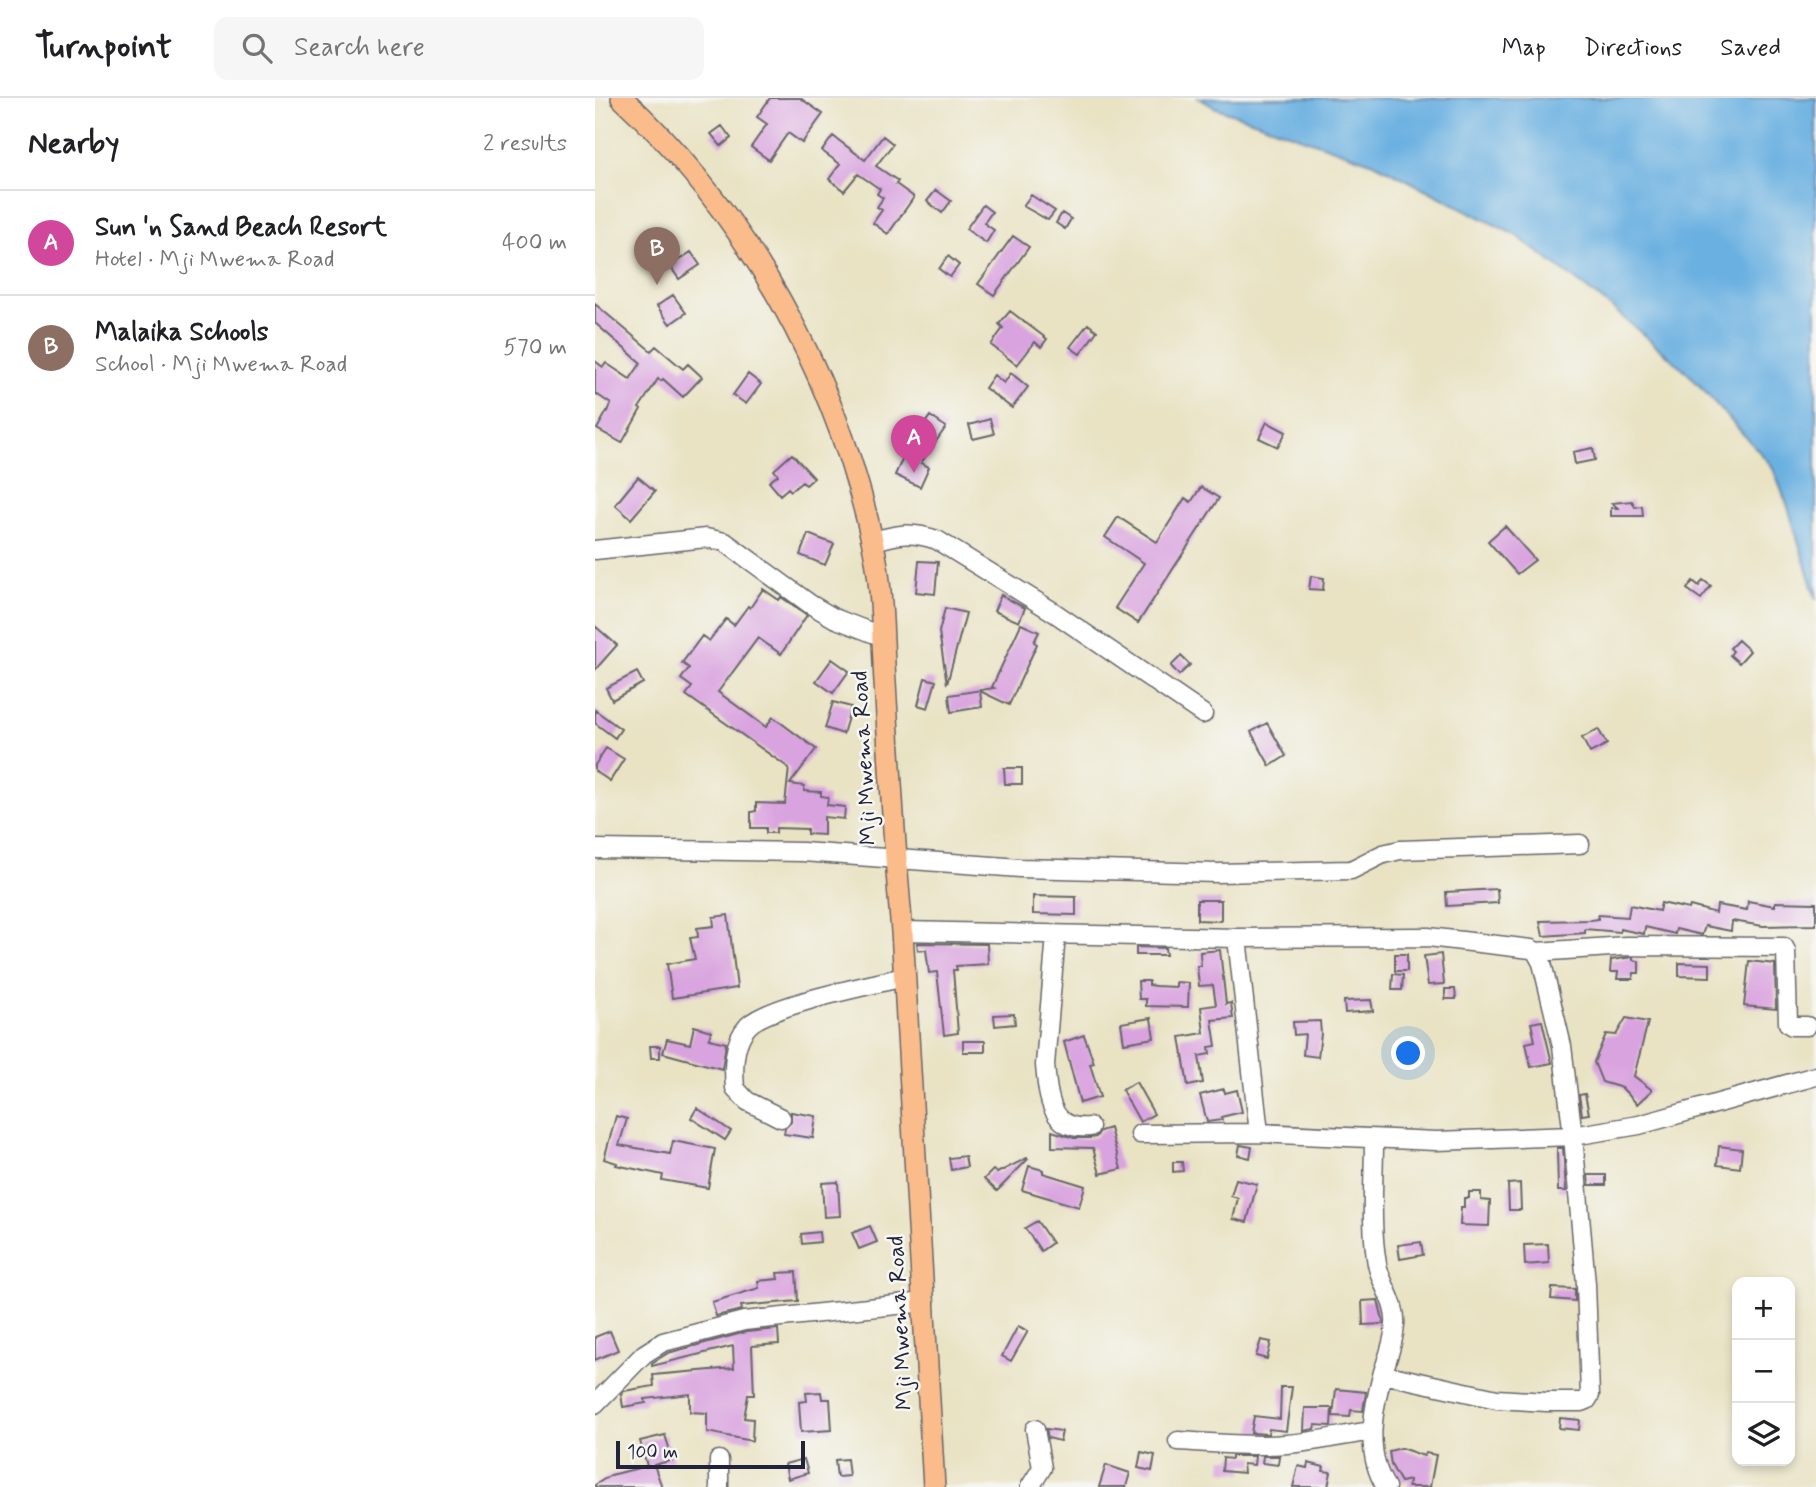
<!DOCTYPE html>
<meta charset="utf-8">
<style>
body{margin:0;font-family:Mynerve,sans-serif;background:#f6f6f6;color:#202124}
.controls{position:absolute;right:21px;bottom:21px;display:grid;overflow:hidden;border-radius:14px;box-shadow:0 4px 10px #0003}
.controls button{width:63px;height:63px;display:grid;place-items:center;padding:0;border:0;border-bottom:2px solid #e0e0e0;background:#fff;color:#202124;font:35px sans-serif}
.scale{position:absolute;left:21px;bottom:18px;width:189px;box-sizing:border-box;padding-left:7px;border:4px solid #22223b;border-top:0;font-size:19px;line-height:24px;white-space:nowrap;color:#22223b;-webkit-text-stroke:5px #f6f6f2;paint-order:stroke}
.you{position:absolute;left:814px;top:956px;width:24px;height:24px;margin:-18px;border:5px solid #fff;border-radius:50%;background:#1a73e8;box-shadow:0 0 0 10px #1a73e833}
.badge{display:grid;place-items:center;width:46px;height:46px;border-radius:50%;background:#b5179e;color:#fff;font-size:23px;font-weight:700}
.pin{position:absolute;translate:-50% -58px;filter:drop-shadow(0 2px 4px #0008)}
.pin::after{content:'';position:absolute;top:37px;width:24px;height:21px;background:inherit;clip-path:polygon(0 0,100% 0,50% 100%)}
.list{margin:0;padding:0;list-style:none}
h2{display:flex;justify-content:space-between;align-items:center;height:91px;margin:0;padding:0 28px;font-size:30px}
h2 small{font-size:23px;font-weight:400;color:#757577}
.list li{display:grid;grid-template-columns:46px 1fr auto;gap:21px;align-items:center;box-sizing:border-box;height:105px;padding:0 28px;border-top:2px solid #e0e0e0}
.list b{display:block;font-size:26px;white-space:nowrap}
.list p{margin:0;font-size:23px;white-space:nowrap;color:#757577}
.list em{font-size:23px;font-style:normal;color:#757577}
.icon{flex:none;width:38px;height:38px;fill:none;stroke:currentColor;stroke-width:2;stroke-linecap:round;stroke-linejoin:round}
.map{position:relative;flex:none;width:1221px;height:1389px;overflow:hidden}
header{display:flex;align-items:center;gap:42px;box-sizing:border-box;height:98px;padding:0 35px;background:#fff;border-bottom:2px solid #e0e0e0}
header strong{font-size:33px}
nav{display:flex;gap:38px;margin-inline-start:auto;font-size:24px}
.search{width:490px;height:63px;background:#f6f6f6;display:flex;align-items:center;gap:18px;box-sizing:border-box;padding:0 24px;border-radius:14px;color:#757577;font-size:26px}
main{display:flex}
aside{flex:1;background:#fff}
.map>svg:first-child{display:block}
.water{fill:#6ab0e1;stroke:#46698e;stroke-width:2}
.building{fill:#d9a3df}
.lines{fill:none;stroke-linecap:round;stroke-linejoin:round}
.minor-casing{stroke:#68666b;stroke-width:21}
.major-casing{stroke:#68666b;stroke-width:24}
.minor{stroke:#fff;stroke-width:18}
.major{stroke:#fabc8b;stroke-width:21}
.labels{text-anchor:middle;stroke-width:5;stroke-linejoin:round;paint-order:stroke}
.street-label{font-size:23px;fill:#22223b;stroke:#f6f6f2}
</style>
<header>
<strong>Turnpoint</strong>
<div class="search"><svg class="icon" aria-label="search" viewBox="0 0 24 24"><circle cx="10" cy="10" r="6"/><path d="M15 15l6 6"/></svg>Search here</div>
<nav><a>Map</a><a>Directions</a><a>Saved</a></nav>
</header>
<main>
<aside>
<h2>Nearby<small>2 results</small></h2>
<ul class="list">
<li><span class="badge" style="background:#d1479c">A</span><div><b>Sun 'n Sand Beach Resort</b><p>Hotel · Mji Mwema Road</p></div><em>400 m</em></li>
<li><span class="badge" style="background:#8d6e63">B</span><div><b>Malaika Schools</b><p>School · Mji Mwema Road</p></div><em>570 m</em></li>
</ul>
</aside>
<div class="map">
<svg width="1221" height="1389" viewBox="0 0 1221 1389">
<rect width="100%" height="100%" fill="#f6f6f2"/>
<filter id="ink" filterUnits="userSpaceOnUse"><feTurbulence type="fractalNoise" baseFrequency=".0143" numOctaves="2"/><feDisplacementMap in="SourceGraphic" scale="14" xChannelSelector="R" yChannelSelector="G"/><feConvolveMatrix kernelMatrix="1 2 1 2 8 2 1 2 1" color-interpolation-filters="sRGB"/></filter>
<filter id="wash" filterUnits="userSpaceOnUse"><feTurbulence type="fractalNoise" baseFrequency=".00686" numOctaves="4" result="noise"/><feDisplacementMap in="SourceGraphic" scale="28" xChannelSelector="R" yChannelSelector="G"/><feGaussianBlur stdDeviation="1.57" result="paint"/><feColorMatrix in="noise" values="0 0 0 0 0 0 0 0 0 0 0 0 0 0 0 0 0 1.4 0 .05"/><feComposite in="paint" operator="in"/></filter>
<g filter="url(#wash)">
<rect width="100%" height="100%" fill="#e9e3c4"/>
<!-- water -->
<path class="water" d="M604,0H1221V502L1193,409L1177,368L1093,275L1016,209L922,138L779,65L619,9Z"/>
<g id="blocks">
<!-- building -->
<path class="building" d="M175,0H205L228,16L207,45L193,35L174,62L156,49L172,26L162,19Z
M127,28L136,40L126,48L116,36Z
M238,38L270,62L288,38L298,46L281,68L303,83L301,86L319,99L293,136L278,125L287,112L282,109L288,100L282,96L285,91L263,76L249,93L234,81L245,66L227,53Z
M341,92L356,103L347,115L332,103Z
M436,97L460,113L453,122L428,108Z
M388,107L397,114L389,125L399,132L391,145L371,131Z
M467,115L476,121L470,131L461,125Z
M418,138L434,149L399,197L383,186Z
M96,154L105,167L84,181L75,168Z
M353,158L364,167L355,179L344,171Z
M78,197L91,215L75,226L62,208Z
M0,206L56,253L61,248L88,271L93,266L107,279L88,299L68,281L66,283L63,281L44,310L46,311L27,345L2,331L16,306L0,295V263L8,269L11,265L35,281L46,265L0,225Z
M415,213L452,241L446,249L440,244L422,267L396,247L408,230L404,226Z
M493,226L502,233L485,256L475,249Z
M416,275L433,289L417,310L390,290L399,277L409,285Z
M153,276L166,286L151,306L138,297Z
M335,318L351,329L326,365L334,369L325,389L300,377L311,353Z
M395,321L399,336L378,341L374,327Z
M672,324L691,334L683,349L664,340Z
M998,350L1000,362L980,366L978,354Z
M197,356L219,380L211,387L207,384L196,393L193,390L185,397L174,384L183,377L179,372Z
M43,379L60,393L36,421L20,407Z
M606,389L624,400L543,525L520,510L549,465L510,439L523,419L562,444L590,400L596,404Z
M1037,403L1040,409L1047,408L1048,418H1016V410H1023L1017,405Z
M910,428L940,462L922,476L893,443Z
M213,436L239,446L230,467L205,457Z
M324,463L343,464L340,496L321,494Z
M716,478L729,480L728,492L714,491Z
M1108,482L1116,488L1106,501L1092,491L1098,483L1104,488Z
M168,491L184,502L186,499L212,517L186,556L163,540L123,594L171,629L178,619L221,651L195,686L209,688V693L226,694V698L233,699L232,707L250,709L249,721L229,719V737L212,736V731L181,730V735H171V730H156V714L161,713V705L190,706L194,670L91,597L97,589L86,581L94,570L87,565L107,538L114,543L131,521L139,527L153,508L155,510Z
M406,497L430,510L424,524L399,513Z
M350,510L371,515L352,586L344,534Z
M426,526L444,534L439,544L442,546L414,607L385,593L387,609L356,614L354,597L399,590L397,589Z
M0,528L22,547L0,572Z
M1143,542L1155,553L1144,565L1135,557L1138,553L1135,550Z
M586,558L595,567L584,577L576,568Z
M237,561L254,573L238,595L221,583Z
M42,574L48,585L17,602L11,590Z
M330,580L341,583L333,610L323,607Z
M238,604L256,609L248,636L230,630Z
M0,612L26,631L20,640L0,625Z
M672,625L691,658L675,668L656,634Z
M1003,631L1012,646L995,655L987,640Z
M11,650L29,661L15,683L0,673V667Z
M409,670H427V686H410Z
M902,791L903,805L852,808L851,794Z
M438,798L481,799V817L438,816Z
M602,802H626V823L602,822Z
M1153,803L1180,808V804L1221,805V827L1168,828L1137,823L1136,833L1110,828L1107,837L1081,831L1080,836L1050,829L1049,836L1025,831V834L990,831V835L948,838L945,823L996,822L1003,821V817L1033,819L1035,807L1064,813L1066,805L1094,811L1095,808L1121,815L1122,807L1152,812Z
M133,817L142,890L77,900L72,866L100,861L95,840L103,839L102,830L119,828L118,819Z
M322,845L392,846L393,866L361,868L362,872H358L363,935L349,937L342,874L334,875L331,852H323Z
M541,849L570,850L571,857H541Z
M625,852L631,906L636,905L638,920L617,922L621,948L614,949L615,956L604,958L608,985L593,988L585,939L609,935L606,909L621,907L618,887L604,888L602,868H606L605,854Z
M800,856H812V873H800Z
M846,856L849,886L833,887L829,858Z
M1038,859V862L1044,863V875H1039L1038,881H1022L1023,874H1015L1016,862Z
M1154,863L1180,866L1181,911L1149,908Z
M1084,865L1115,866V879L1084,878Z
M798,876L808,877L807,892H797Z
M543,883H554V887L560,888L581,889V884L594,885L593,909L551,908V901H544Z
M850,891H860L861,901H850Z
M776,902L778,913L750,915L749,903Z
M419,916L420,926L400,928L399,917Z
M556,920L559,940L529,945L526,925Z
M1031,920L1053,924L1039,978L1057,992L1042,1006L1027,990L1007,984L999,964L1011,936L1021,937Z
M725,923L726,936L723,959L708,957L710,936L699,937L698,924Z
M947,923L957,965L936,969L931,945L940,943L936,925Z
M99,928L116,933L114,941L131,945L127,971L68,955L72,941L95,946Z
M489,937L499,965L495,966L505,999L485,1005L469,944Z
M368,943H390V954H368Z
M55,948H65V960H56Z
M541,984L559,1016L545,1024L527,992Z
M629,991L630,995L642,992L647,1014L626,1019L627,1022L612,1024L605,997Z
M990,996L994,1016L987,1017L984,997Z
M102,1010L136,1033L130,1042L96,1020Z
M196,1014L221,1018L218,1040L189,1036L190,1030L196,1024Z
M21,1018L32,1021L24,1047L75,1056L78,1043L120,1051L113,1090L67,1082L68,1077L21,1067L22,1065L9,1061Z
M515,1030L526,1071L505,1076L498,1050L457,1049V1033L479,1040H495L501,1039L505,1033Z
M645,1047L657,1049L655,1060L643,1057Z
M1124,1048L1147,1051L1145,1070L1122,1067Z
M962,1050H968L971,1093H963Z
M370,1058L372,1069L356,1072L354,1060Z
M432,1060L433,1061L402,1093L389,1081L398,1072L402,1075Z
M578,1064H587L588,1073L578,1074Z
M434,1068L448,1072V1075L490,1088L484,1109L427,1092Z
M993,1077H1011V1087H994Z
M641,1081L662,1086L652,1124L638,1121L643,1100L636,1098Z
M243,1084L245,1118L229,1119L227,1085Z
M925,1085L926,1112H914L913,1086Z
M874,1094H886V1102L895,1103L894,1128L865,1127L866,1109H869V1100H874Z
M442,1123L457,1145L446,1153L430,1130Z
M275,1128L282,1144L264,1151L257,1135Z
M224,1134L225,1144L207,1146L206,1136Z
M826,1144L828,1157L805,1161L803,1147Z
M953,1146L954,1165L930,1167L929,1147Z
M201,1174L203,1203L146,1208L147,1212L121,1218L117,1204L164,1190L163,1183L183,1181L182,1175Z
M957,1190L980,1191V1203L956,1201Z
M783,1202L789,1226L768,1227L767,1203Z
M423,1228L433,1233L416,1263L407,1258Z
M183,1231L184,1246L157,1248L159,1297H153L149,1320L158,1321L157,1343L112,1334V1315L95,1314V1296L50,1301L51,1305L28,1309L26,1296L29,1293L59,1288L58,1277L139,1270L138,1248L57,1268V1265L73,1255L151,1234Z
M15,1233L23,1252L0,1262V1239Z
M666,1242L676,1244L672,1261L661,1258Z
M686,1289H697L691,1333L674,1331L673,1336L656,1335L659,1318L685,1321Z
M741,1291L771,1294L768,1313L756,1312L755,1319L738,1318Z
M226,1294L227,1301H235L237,1332L206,1334L204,1304L212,1303L211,1295Z
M710,1310H737L736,1328L720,1327L719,1331L709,1333Z
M965,1320L985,1322L984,1332L964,1330Z
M451,1331L467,1333L465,1343L453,1340Z
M70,1337L78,1362L59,1367L67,1389H0V1387L16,1377L52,1368L45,1343Z
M806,1350L829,1358L831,1355L841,1357L835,1389H813L814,1382L806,1384L796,1367L794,1353Z
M546,1354L560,1357L557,1373L543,1370Z
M637,1358H660L659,1367L648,1366L649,1375L627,1373L628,1360L637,1361Z
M668,1358H684L683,1367L667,1365Z
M209,1361L213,1375L193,1381L190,1366Z
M252,1361L254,1378L242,1379L240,1362Z
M713,1365L729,1369L728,1373L736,1374L733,1389H698L703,1368L712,1370Z
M511,1367L535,1375L531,1389H504Z"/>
</g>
</g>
<g filter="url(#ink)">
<use href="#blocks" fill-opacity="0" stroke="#68666b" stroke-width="2"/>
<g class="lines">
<!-- minor casing -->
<g class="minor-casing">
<path id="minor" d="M278,443C304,436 316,433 342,442L457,513L608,616
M0,452L111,440L130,444L215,506L239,520L288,539
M0,751L208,754L425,770L623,775L756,772L788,756L805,752L985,746
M307,833L642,840L833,839L936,851L941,854L947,865L967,948L978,1038L991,1186L995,1297L992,1302L987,1304H952L902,1301L788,1276
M461,837L450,967C453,999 455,1033 495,1029
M642,840L664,1035
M941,854L1031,848L1189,849L1191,853L1193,925L1197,928H1212
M186,1020L152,1003L140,990C138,969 138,944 153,928C173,907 277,887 309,879
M545,1036L664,1035L841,1043L978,1038L1044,1027L1221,978
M779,1042C779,1082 775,1126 782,1166C786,1187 802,1205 800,1227C799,1244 793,1259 788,1274C778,1311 769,1354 791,1389
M0,1306L49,1256L68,1244L149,1223L330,1204
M583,1343C619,1345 656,1349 692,1346C721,1344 749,1337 777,1333
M124,1389V1362
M435,1389L447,1370L440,1331"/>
</g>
<!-- major casing -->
<g class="major-casing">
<path id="major" d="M27,0C152,116 240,275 277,442C288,488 287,537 290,584C295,667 299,750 307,833L339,1389"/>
</g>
<!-- minor -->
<use href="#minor" class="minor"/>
<!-- major -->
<use href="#major" class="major"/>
</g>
</g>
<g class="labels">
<!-- street labels -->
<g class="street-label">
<text transform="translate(268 660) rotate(-93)" y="8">Mji Mwema Road</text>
<text transform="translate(304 1225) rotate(-93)" y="8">Mji Mwema Road</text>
</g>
</g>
</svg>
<div class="controls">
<button>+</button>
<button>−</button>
<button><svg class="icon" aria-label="layers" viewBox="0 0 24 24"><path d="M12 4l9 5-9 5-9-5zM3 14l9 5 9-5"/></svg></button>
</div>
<div class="scale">100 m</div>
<div class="you"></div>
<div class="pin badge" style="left:319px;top:375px;background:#d1479c">A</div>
<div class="pin badge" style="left:62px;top:187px;background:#8d6e63">B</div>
</div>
</main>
